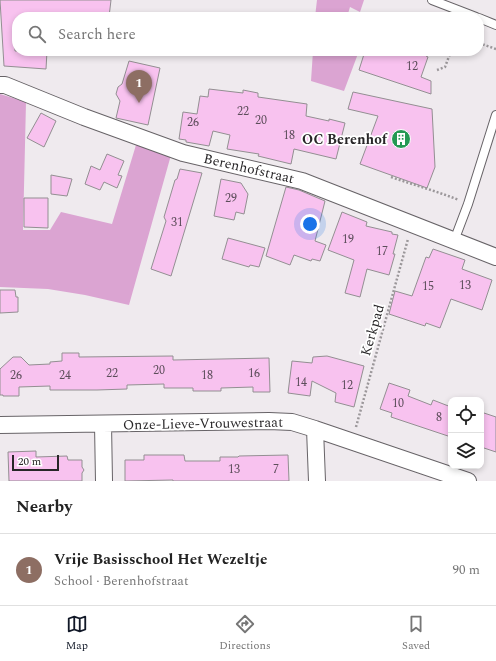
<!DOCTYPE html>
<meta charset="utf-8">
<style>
body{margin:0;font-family:Spectral,serif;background:#f6f6f6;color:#222}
.controls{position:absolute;right:12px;bottom:12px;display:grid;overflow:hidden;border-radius:8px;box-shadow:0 2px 6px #0003}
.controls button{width:36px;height:36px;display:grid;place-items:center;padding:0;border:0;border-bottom:1px solid #e0e0e0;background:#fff;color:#222;font:20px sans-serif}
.scale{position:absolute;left:12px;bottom:10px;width:47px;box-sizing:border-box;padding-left:4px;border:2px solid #282628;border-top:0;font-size:11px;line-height:14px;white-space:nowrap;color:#282628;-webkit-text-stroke:3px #fff;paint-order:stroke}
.you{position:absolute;left:310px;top:224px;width:14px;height:14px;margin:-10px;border:3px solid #fff;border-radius:50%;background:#1a73e8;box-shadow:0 0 0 6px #1a73e833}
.badge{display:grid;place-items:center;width:26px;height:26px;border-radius:50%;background:#111827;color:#fff;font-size:13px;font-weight:700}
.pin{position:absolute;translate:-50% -33px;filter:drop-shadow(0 1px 2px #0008)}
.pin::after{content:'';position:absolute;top:21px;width:14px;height:12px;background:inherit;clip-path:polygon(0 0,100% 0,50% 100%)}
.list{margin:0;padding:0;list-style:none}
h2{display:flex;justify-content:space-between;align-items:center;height:52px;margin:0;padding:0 16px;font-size:17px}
h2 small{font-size:13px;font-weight:400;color:#767676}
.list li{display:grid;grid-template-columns:26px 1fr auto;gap:12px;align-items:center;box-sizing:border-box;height:72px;padding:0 16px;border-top:1px solid #e0e0e0}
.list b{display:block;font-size:15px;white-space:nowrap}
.list p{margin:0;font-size:13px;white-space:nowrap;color:#767676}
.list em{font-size:13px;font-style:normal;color:#767676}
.icon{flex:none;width:22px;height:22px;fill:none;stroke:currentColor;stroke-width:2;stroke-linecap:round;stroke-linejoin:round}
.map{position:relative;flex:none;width:496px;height:481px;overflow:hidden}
.search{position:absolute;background:#fff;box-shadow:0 2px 6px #0003;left:12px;right:12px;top:12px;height:44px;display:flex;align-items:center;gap:10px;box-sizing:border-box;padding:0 14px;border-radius:16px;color:#767676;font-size:15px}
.sheet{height:124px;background:#fff}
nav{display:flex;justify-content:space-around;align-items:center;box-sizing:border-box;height:56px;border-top:1px solid #e0e0e0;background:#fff;font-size:11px;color:#767676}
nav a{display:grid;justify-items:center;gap:2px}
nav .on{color:#111827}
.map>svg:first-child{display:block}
.green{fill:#dba4d2}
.building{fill:#f8c2ef;stroke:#938f92}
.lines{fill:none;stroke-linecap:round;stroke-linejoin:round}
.service-casing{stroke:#676367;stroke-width:10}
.minor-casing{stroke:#676367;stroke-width:18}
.path{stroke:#9b979a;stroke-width:2.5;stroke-dasharray:2 2;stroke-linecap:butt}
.service{stroke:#fff;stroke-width:8}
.minor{stroke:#fff;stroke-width:16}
.labels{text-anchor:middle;stroke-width:3.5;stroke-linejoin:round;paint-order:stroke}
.number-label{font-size:12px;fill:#5c4d5a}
.poi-label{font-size:14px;font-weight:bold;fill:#282628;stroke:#fff;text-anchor:end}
.street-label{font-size:14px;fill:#282628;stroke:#fff}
</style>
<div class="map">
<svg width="496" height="481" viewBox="0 0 496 481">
<rect width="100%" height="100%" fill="#efeaee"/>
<!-- green -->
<path class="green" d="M317,0H364L360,12L350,7L347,17H315Z
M313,51H359L344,91L311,81Z
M0,94L26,102L23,230H50L61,212L112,224L136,145L171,155L129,305L85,295L48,289L0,287Z"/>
<!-- building -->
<path class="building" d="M0,0H111L109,17H17V24H14L15,51H47L46,69L4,66Z
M365,51H427L426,56L428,57L421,77L431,81V94L359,70Z
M129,61L160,68L148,125L116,118L120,101L116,94L118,87L122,84Z
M209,89L243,93V90L258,93V97L307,104L306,116L329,121V119L345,123L336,159L294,149L291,164L258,156L259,154L227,149L230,135L213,131L209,146L186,142V140L179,139L183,112L197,114L200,96L208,97Z
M353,92L432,109L435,167L427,188L360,164L378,116L348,109Z
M41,113L56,121L44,147L27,138Z
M107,154L124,161L118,175L122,176L117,188L104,182L100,190L85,184L91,166L100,170Z
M180,169L202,173L171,276L151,269L166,221L164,217L175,180L177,179Z
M51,175L72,179L67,196L51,194Z
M221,179L241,183L248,194L244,214L236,212L234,220L214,216Z
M286,187L299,190L325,201L315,241L326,245L320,261L312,259L311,261L294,255L290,265L266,256Z
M24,198H48V228L24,227Z
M342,212L367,222L366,226L392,232V234L398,235L393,254H395L389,275L367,269L360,297L345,293L354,260L328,250Z
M228,238L265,248L259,267L250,265L249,267L222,259Z
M433,249L465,260L462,269L492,280L482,310L451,299L440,328L426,323L425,326L389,314L395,291L412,296L426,257L429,258Z
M0,290H15L16,297H18V312L0,313Z
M62,353H79V357L173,356V360L269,358L270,392H253V387L221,388V391H193V388H164V384L127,385V389L97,390H50V386L19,387V396H3V395H0V369L13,357H21L29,365L50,364V362L62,361Z
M327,356L364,366L354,407L335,402L336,393L312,381L310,396L288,393L292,361L312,363L313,357Z
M389,383L410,390L408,396L431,405L433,400L451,407V437L391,417L392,413L380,409Z
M481,412L496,417V452L481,447Z
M36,451V457L67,456L68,460H82V467L84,470L82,473V481H9L8,452Z
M144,455H184L185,461H220V457H238L239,456L288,455L289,481H173V480L125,481V460H144Z"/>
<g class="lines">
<!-- service casing -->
<g class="service-casing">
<path id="service" d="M432,0L476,17
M479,18L496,25
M454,241L468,204L496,115"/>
</g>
<!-- minor casing -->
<g class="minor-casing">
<path id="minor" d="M0,85H5L84,117L183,153L302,181L496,257
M103,424L104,481
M0,425L269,421L292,422L315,429L468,481
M315,429L317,481"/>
</g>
<!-- path -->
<path class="path" d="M479,43L496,49
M437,70L445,67L451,51
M391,177C414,185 436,191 459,200
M356,427L408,239"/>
<!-- service -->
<use href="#service" class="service"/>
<!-- minor -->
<use href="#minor" class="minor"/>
</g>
<!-- icons -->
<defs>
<g id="building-disc" transform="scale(1)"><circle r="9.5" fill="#249853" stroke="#fff"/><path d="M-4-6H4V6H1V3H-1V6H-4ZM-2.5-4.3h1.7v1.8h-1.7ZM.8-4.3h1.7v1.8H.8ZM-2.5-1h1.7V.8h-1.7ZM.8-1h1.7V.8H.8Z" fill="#fff"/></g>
</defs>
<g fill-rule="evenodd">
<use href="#building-disc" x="401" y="139"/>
</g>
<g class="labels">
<!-- number labels -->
<g class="number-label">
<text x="412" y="70">12</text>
<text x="243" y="115">22</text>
<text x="261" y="124">20</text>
<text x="193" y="126">26</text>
<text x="289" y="139">18</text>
<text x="231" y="202">29</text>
<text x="177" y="226">31</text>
<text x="348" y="243">19</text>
<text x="382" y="255">17</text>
<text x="465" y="289">13</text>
<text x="428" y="290">15</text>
<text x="159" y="374">20</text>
<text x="112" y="377">22</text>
<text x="254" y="377">16</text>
<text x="16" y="379">26</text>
<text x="65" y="379">24</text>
<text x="207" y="379">18</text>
<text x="301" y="386">14</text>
<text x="347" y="389">12</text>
<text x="398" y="407">10</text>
<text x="439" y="421">8</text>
<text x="234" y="473">13</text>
<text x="276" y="473">7</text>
</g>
<!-- poi labels -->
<g class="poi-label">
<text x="387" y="144">OC Berenhof</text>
</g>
<!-- street labels -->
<g class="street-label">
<text transform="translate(249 168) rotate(13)" y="5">Berenhofstraat</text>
<text transform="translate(372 330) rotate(-74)" y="5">Kerkpad</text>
<text transform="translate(203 423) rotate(-1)" y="5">Onze-Lieve-Vrouwestraat</text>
</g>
</g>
</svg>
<div class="controls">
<button><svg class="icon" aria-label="locate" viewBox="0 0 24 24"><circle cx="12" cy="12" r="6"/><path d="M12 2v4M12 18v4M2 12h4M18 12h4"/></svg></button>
<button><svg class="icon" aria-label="layers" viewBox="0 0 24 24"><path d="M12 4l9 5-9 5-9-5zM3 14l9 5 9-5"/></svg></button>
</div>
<div class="scale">20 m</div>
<div class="you"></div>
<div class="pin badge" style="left:139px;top:103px;background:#8d6e63">1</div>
<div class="search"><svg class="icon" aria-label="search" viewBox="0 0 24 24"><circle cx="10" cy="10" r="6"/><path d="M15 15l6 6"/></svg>Search here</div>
</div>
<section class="sheet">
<h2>Nearby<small></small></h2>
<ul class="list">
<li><span class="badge" style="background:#8d6e63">1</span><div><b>Vrije Basisschool Het Wezeltje</b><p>School · Berenhofstraat</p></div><em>90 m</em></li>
</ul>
</section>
<nav>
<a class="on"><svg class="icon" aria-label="map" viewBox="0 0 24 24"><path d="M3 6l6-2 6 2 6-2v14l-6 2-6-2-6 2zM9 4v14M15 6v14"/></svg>Map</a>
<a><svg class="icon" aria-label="directions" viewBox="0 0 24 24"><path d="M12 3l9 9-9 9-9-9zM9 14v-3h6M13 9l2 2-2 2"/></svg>Directions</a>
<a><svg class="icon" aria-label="saved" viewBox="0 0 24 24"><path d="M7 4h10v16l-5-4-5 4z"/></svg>Saved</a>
</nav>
